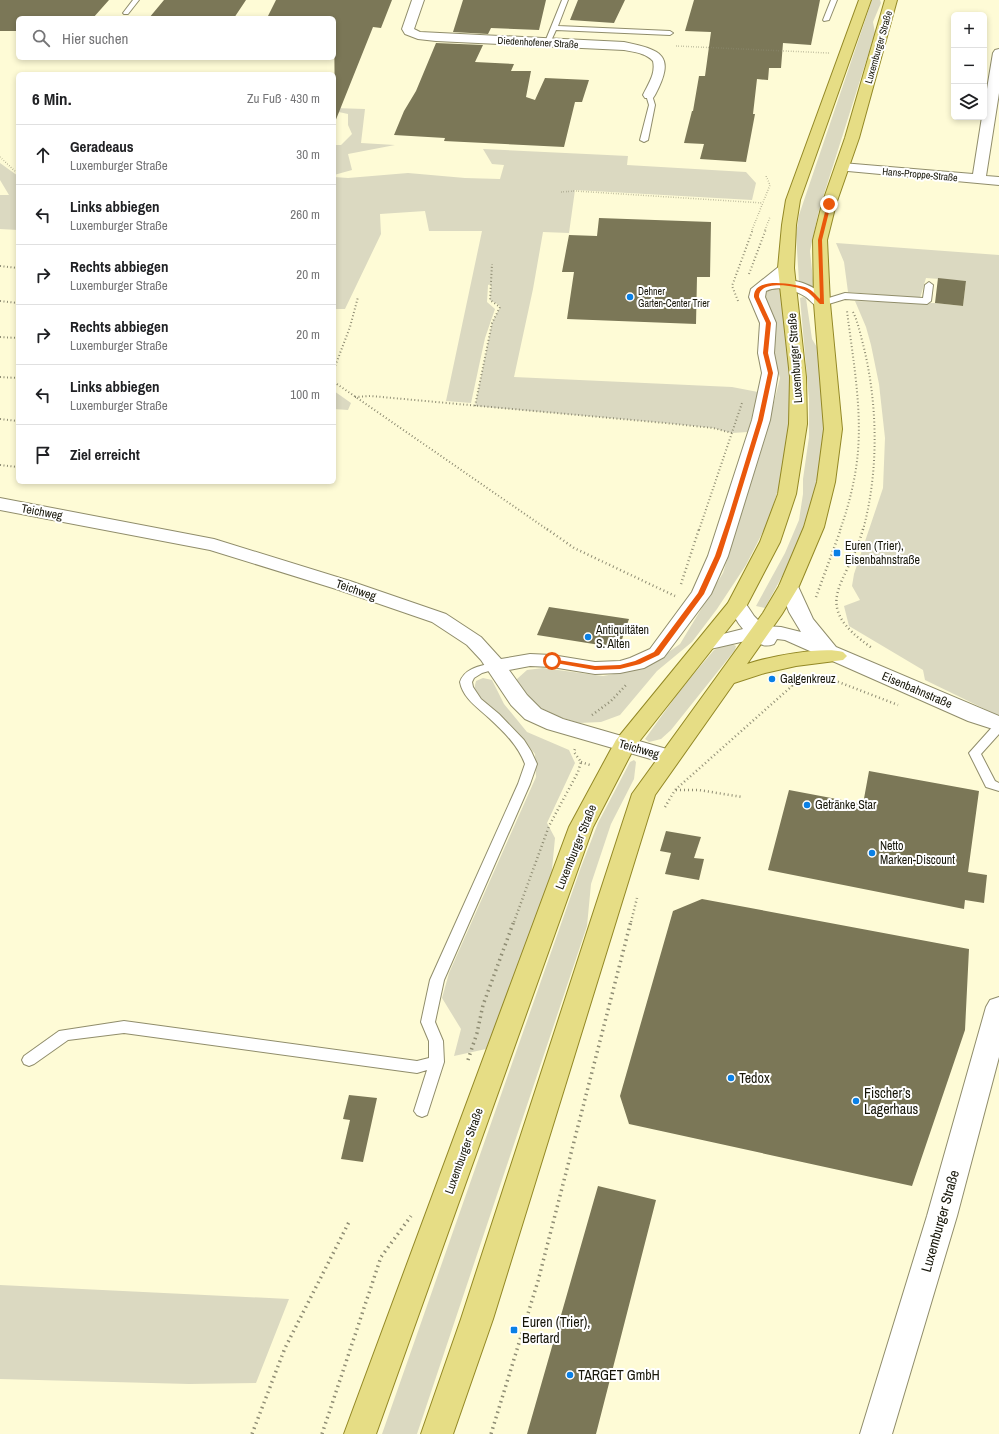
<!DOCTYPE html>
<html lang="de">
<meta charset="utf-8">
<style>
body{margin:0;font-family:"Archivo Narrow",sans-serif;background:#f6f6f6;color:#202124}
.controls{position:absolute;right:12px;top:12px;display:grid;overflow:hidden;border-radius:6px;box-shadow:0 2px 6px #0003}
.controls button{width:36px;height:36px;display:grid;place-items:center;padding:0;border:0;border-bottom:1px solid #e0e0e0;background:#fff;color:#202124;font:20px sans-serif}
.stop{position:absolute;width:12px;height:12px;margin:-9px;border:3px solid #ea580c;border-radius:50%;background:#fff}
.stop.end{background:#ea580c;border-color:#fff;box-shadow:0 1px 4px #0008}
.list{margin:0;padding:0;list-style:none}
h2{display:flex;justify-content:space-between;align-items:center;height:52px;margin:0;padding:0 16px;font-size:17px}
h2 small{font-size:13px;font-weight:400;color:#757577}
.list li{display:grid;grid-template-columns:26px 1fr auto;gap:12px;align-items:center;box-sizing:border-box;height:60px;padding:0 16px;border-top:1px solid #e0e0e0}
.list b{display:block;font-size:15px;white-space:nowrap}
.list p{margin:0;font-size:13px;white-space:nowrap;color:#757577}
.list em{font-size:13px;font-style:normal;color:#757577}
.icon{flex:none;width:22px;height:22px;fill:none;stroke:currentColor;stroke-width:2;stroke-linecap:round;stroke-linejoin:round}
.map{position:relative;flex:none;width:999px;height:1434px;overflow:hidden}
.search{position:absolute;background:#fff;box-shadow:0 2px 6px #0003;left:16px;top:16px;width:320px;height:44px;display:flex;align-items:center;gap:10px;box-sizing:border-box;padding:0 14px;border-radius:6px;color:#757577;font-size:15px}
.panel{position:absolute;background:#fff;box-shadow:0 2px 6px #0003;left:16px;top:72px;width:320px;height:412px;border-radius:6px}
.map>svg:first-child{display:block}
.green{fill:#dbd9c1}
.building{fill:#7b7757}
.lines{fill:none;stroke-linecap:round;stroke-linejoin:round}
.service-casing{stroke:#908d6b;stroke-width:2}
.minor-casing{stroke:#908d6b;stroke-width:2}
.tertiary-casing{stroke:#908d6b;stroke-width:2}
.primary-casing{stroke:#938825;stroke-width:2}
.path-far3{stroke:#8e8c73;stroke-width:1.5;stroke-dasharray:0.5 2;stroke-linecap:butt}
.path-far2{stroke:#8e8c73;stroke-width:2;stroke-dasharray:1 2.5;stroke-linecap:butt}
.path-far1{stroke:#8e8c73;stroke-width:2.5;stroke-dasharray:1 3;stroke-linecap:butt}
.path{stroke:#8e8c73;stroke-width:3.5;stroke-dasharray:1.5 4;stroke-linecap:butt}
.service{fill:#fff;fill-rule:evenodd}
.minor{fill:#fff;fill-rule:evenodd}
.tertiary{fill:#fff;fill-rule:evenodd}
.primary{fill:#e6dd85;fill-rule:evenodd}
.route{fill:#ea580c}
.poi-dot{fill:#0a80e6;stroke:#fff;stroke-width:1.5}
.labels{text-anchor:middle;stroke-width:4;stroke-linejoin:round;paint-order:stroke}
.far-street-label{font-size:10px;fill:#171609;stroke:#fff}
.far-poi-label{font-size:10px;fill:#171609;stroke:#fff;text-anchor:start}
.street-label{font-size:12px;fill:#171609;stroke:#fff}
.poi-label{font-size:12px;fill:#171609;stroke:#fff;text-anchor:start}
.near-poi-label{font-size:14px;fill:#171609;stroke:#fff;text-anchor:start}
.near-street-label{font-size:14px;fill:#171609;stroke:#fff}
</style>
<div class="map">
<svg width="999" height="1434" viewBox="0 0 999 1434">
<rect width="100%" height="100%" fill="#fefbd6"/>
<!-- green -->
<path class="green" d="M872,0H880L881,3L873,22L875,33L819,210L810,251L814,290L799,282L796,234L799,215Z
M334,108L365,109L361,143L395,145L348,154L352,170L334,175V145H341L352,134L348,125V114L334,111Z
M483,149L628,156L627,165L746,172L756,183L752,200L575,190L569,233L543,232L533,289L514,377L732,387L758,392L748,432L732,433L713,428L665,423L475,406L492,323L500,307L499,305L490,300L491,284L488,285L487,302L495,309L485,338L471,403L446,401L482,231H429L425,211L380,214L381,234L345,309H334V177L348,178L408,173L465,178L500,179L504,165L492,164Z
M0,163L18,176V230L0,229V195H9L0,180Z
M836,243L999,255V716L925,680L923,670L849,626L844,606L860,600L852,586L854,574L883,488L885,438L879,384L871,345L866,327L855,301L935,303L963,306L966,281L926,278L920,298L848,292L844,262Z
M773,289H780L783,291L791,395L789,439L782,477L768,522L746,565L717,609L692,642L657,671L620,715L601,722L579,723L557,716L535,705L517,688V679L527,670L543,668L603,676L631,671L653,663L680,644L723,573L765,438L780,378L775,359L774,324L765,298L766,291Z
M803,297L806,298L812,339L818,349L826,418L823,463L807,522L788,565L765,608L756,606L785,553L799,520L803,494V479L809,437V399L800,298Z
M334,391L351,403L348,410L334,409Z
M726,644H732L736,646L735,650L671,730L661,739L649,742L645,739L681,689L714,650Z
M483,678L492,680L504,704L527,732L569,750L575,763L547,823L555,838L551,880L486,1049L454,1056L461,1029L442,998L449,973L536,777L535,754L519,734L473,693L476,681Z
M634,760L636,762L634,779L611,824L591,884L587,926L417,1434H382L581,867L598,823L630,762Z
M0,1285L289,1299L256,1383L189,1384L0,1379Z"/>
<!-- building -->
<path class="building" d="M0,0H109L93,18H18V31H0Z
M164,0H246L234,18H149Z
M276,0H392L381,28L373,27L335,122L334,18H267Z
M463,0H546L539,30L491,28L488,34L453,32Z
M578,0H625L614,23L570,20Z
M694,0H820L811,45L783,43L781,68H769L768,80L757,79L753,114H755L746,162L700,159L704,144L684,143L692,111H693L699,76H705L711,32L685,31Z
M436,43L483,45L475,62L514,64L511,71H531L526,97L535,100L545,78L589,80L582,102H575L564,147L444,141L445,138L394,135L404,111L416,91Z
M599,218L711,222L710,277H697L696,324L567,319L574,272H562L569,235L597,236Z
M938,278L966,281L963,306L935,303Z
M549,607L629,619L619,648L537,635Z
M869,771L979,791L968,872L987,875L984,903L965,900L964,909L768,870L789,790L863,804Z
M666,831L701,837L694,858L704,859L699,880L665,874L671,853L660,851Z
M702,899L969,949L965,1030L912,1186L629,1124L620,1096L673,911Z
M349,1095L377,1098L363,1162L341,1159L350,1120L343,1119Z
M598,1186L656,1200L596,1434H527Z"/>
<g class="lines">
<!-- service casing -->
<g class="service-casing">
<path id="service" d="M133,0H139L128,14H124L123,13Z
M562,0H568L558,26L670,31L673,33L670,35L556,30L550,43H546L545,42Z
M831,0H837L829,20L824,21L823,20Z
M649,93L652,95L655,105L648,140L644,142L640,140L649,105L646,95Z
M929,282L933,285L931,301L927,304L845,299L822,306L818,303L819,301L845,293L923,298L925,285Z
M495,662L499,664L501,666L499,668L482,673L474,678L472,682L473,687L481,699L499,714L524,740L531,751L537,764L530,784L444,980L435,1022L443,1041L444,1062L427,1115L422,1117L417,1115L414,1111L427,1070L417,1073L124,1033L68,1040L34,1064L29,1066L24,1064L22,1060L24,1056L59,1031L124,1021L417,1061L429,1058V1041L421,1022L430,980L518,784L525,764C518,745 503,731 489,718C477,707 463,698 460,682C465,667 482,666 495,662Z
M999,723V734L981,754L995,781L999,783V791L986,787L969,753L995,724Z"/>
</g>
<!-- minor casing -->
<g class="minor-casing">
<path id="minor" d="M412,0H424L414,29L420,32L624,42C662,50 676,55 655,95L653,98H645L643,95C648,84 656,74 653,61C646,53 634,52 624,50L436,41L418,39L405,34L402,29Z
M999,49V93L986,176L999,177V185L837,170L835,167L837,164L842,163L973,174L982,117H984V107L993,53L995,50Z
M786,263L791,265L794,268L781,279C800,280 819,287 830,303L828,306C824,307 822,308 818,307C814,305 810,300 806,297C795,290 778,285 766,291L765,297L776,323L774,353L778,373L770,420L728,556L711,594L664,657L644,668L620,673L595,674L552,667L530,666L509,670L527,695L541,709L563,719L677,752L680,757L677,762L669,764L661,762L547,729L525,719L511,705L481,660L467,645L432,622L336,589L210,550L0,510V498L214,539L350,581L446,614L481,637L501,659L530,654L552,655L595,662L620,661L630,658L650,649L692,592L708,556L752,420L762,373L758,353L760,323L749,297L751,289L781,265Z
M999,997V1057L957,1216L892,1434H860L927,1216L986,1007L990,1000Z"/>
</g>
<!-- tertiary casing -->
<g class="tertiary-casing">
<path id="tertiary" d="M789,580L796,582L813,619L836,647L999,716V731L968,721L785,640L777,639L774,644C766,647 761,646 754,639L706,650L699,648L696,644L699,640L743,629L739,624L727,605L730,601L737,599L744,601L754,616L764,626L781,627L801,632L789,612L779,586L782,582Z"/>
</g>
<!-- primary casing -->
<g class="primary-casing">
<path id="primary" d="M859,0H871L800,200L796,225L794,268L806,377L807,424L796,494L780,542L747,605L634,748L593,827L376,1434H344L569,827L616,740L728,603L760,542L778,494L789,424L790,377L778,268L782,225L786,200Z
M885,0H897L859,138L836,204L827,240L830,303L842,429L835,482L824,527L799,586L782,614L747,664C767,657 823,646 843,652L847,656L843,660L796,666L765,673L734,683L655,795L493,1319L453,1434H421L461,1319L632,794L763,613L779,586L804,527L817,482L824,429L814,303L813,240L822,204L845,138Z"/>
</g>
<!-- path-far3 -->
<path class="path-far3" d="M676,46L829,53
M0,157L18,174
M561,192L575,191L763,203
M752,230L770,185L766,176
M765,230L770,217"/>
<!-- path-far2 -->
<path class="path-far2" d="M0,266L18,268
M749,274L766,229
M0,301L18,303
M738,301L732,286L753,229
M853,312C858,322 860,333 863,344C878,404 879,471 863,530
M0,337L18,338
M334,369L350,327L358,297
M0,377L18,378
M334,382L548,530
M355,397L371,396L665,423L713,428L732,433
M475,406L492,323L500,307L490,300L492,264
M0,419L18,421
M0,465L18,467
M699,530L742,403
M840,530C848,508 854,485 857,461C863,412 853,360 847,311"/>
<!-- path-far1 -->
<path class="path-far1" d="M547,529L574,548L675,596
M863,529C848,586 807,603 872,648
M681,584L699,529
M816,597L841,529
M823,676L898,705
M592,715L611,701L626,685
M581,762L590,765
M676,790H699L742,797
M665,807L675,790L792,686L787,679
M514,922L549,826L578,772L581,762L574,752L575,749
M631,922L637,898"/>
<!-- path -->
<path class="path" d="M468,1060L477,1033L483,1005L514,921
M252,1434L285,1348L349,1222
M322,1434L381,1257L411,1216
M491,1434L538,1281L631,921"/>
<!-- service -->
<use href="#service" class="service"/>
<!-- minor -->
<use href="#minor" class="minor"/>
<!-- tertiary -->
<use href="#tertiary" class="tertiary"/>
<!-- primary -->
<use href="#primary" class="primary"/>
</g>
<!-- route -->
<path class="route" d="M829,203L831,204L822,240L824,304H820C816,300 811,294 806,291C796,285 758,280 759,297L771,323L768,353L773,373L763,420L733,518L721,556L704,594L659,655L640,664L620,669L595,670L550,662V660L552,659L595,666L620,665L635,661L654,652L698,593L715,556L728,518L758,420L768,373L763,353L766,323L754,297C753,276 795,284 807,288C812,290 816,295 820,299L818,240L827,204Z"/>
<!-- markers -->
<g class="poi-dot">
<circle cx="630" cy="297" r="4"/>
<rect x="833" y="549" width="8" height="8" rx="2"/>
<circle cx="588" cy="637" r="4"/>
<circle cx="772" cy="679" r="4"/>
<circle cx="807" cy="805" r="4"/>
<circle cx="872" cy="853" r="4"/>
<circle cx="731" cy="1078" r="4"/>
<circle cx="856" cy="1101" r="4"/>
<rect x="510" y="1326" width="8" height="8" rx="2"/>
<circle cx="570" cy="1375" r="4"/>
</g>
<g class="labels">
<!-- far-street labels -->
<g class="far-street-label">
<text transform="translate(538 42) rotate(3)" y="4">Diedenhofener Straße</text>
<text transform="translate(878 47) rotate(-74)" y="4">Luxemburger Straße</text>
<text transform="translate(920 174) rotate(5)" y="4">Hans-Proppe-Straße</text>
</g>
<!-- far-poi labels -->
<g class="far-poi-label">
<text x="638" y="295">Dehner<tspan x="638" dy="12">Garten-Center Trier</tspan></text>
</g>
<!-- street labels -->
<g class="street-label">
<text transform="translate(795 358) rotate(-94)" y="4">Luxemburger Straße</text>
<text transform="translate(42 512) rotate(11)" y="4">Teichweg</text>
<text transform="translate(356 590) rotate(19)" y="4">Teichweg</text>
<text transform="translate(917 690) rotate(23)" y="4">Eisenbahnstraße</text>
<text transform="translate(639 749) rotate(16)" y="4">Teichweg</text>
<text transform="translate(576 847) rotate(-68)" y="4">Luxemburger Straße</text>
<text transform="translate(464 1151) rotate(-70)" y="4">Luxemburger Straße</text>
</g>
<!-- poi labels -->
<g class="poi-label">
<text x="845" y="550">Euren (Trier),<tspan x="845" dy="14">Eisenbahnstraße</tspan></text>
<text x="596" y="634">Antiquitäten<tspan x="596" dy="14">S. Alten</tspan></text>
<text x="780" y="683">Galgenkreuz</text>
<text x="815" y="809">Getränke Star</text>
<text x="880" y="850">Netto<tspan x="880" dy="14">Marken-Discount</tspan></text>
</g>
<!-- near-poi labels -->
<g class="near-poi-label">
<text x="739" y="1083">Tedox</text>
<text x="864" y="1098">Fischer’s<tspan x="864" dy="16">Lagerhaus</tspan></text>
<text x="522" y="1327">Euren (Trier),<tspan x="522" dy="16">Bertard</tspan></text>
<text x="578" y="1380">TARGET GmbH</text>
</g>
<!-- near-street labels -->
<g class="near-street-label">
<text transform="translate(940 1221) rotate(-74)" y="5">Luxemburger Straße</text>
</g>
</g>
</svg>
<div class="controls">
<button>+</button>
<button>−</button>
<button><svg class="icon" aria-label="layers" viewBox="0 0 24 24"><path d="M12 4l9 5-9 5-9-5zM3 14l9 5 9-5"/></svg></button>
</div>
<div class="stop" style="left:552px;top:661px"></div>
<div class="stop end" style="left:829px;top:204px"></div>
<div class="search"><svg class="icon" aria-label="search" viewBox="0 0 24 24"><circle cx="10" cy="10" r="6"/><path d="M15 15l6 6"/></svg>Hier suchen</div>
<section class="panel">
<h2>6 Min.<small>Zu Fuß · 430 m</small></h2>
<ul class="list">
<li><svg class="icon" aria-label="ahead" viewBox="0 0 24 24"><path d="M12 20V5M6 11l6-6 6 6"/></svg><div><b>Geradeaus</b><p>Luxemburger Straße</p></div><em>30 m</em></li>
<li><svg class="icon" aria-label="left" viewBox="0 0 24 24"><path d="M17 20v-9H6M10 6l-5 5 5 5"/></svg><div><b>Links abbiegen</b><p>Luxemburger Straße</p></div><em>260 m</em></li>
<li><svg class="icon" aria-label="right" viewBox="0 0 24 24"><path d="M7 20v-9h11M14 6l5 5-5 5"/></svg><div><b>Rechts abbiegen</b><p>Luxemburger Straße</p></div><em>20 m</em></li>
<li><svg class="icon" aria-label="right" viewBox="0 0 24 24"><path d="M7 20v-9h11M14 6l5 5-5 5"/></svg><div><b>Rechts abbiegen</b><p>Luxemburger Straße</p></div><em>20 m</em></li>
<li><svg class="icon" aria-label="left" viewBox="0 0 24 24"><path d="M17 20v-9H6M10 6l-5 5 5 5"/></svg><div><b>Links abbiegen</b><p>Luxemburger Straße</p></div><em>100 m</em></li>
<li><svg class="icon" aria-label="arrive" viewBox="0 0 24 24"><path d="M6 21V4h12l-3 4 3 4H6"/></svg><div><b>Ziel erreicht</b></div></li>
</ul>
</section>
</div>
